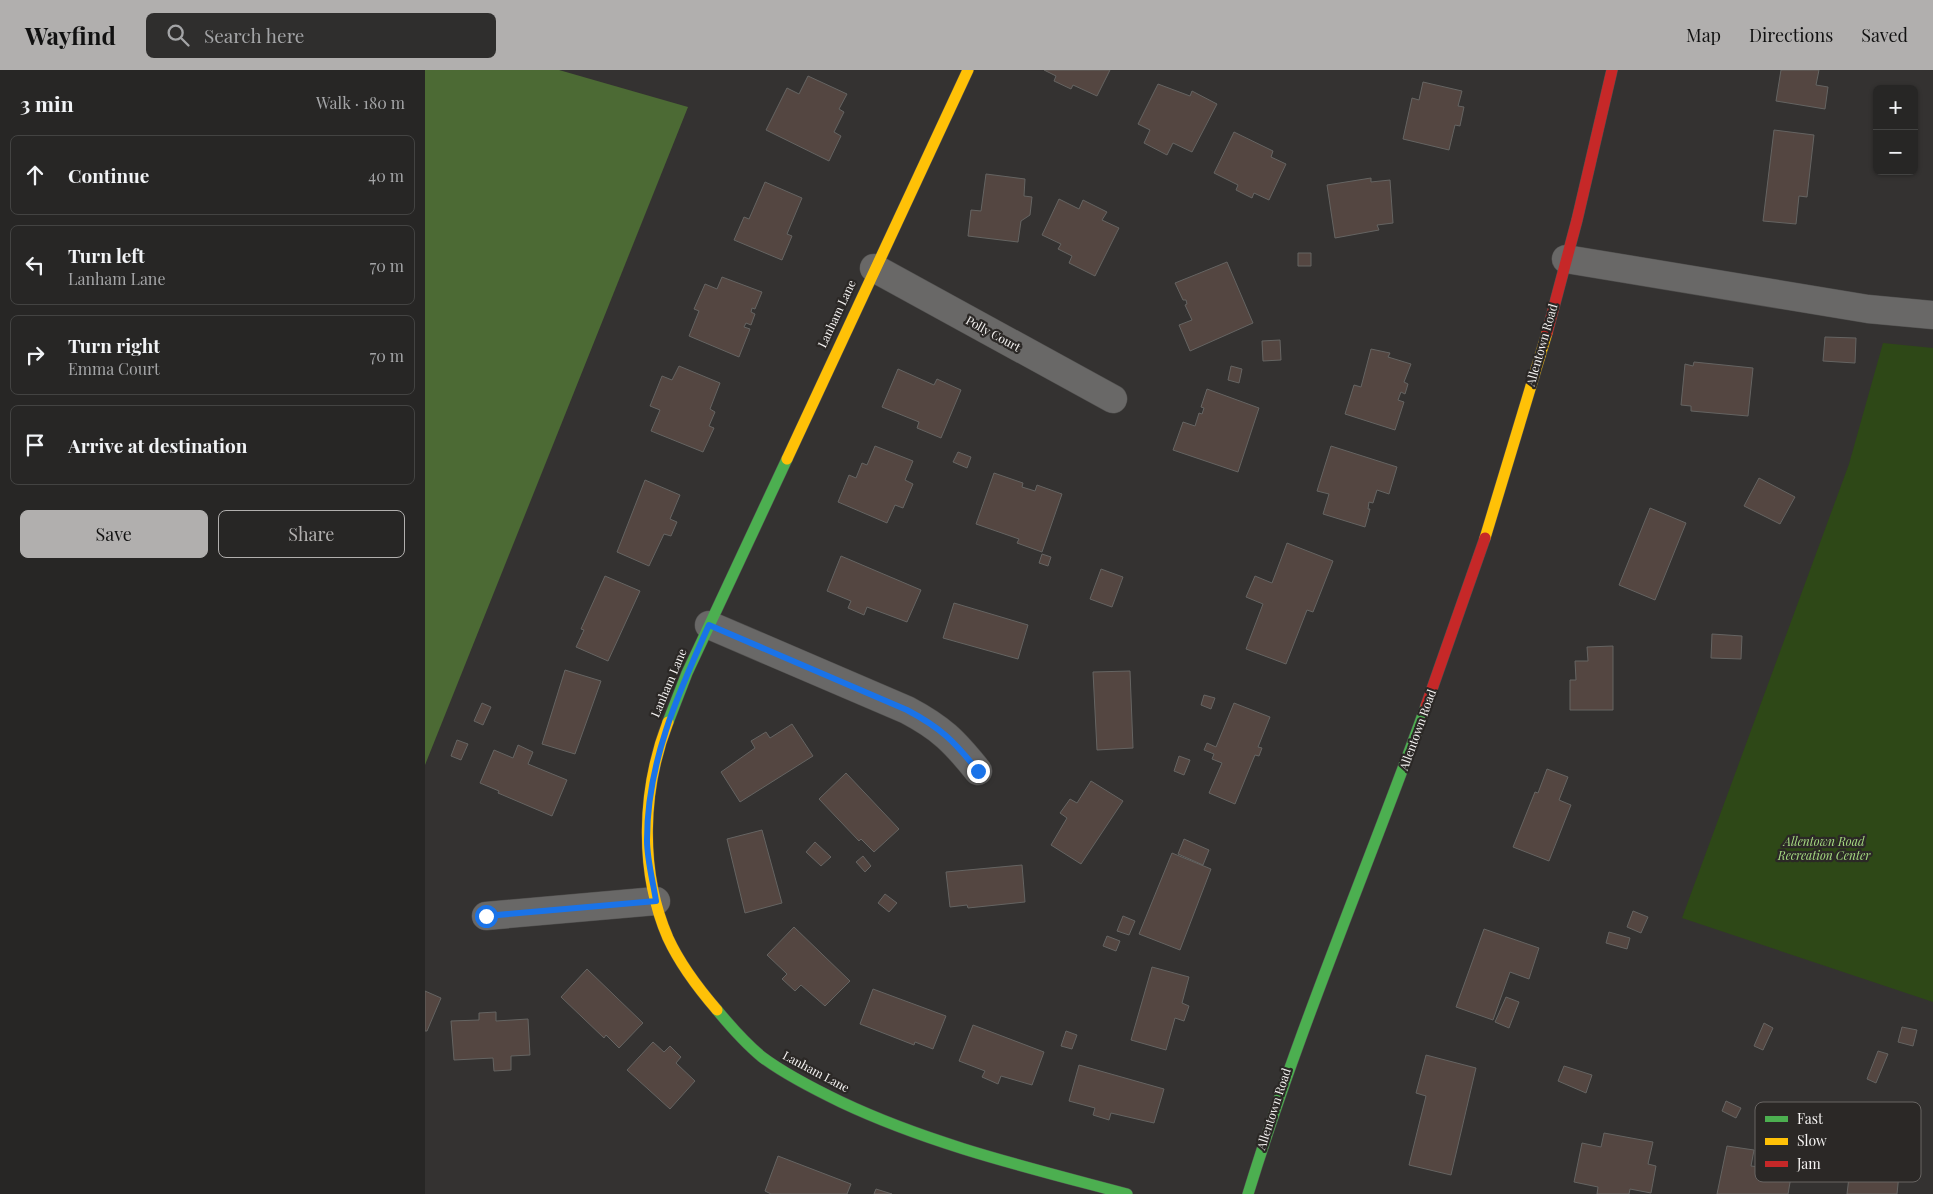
<!DOCTYPE html>
<meta charset="utf-8">
<style>
body{margin:0;font-family:"Playfair Display",serif;background:#2f2e2d;color:#f1f3f6}
.controls{position:absolute;right:15px;top:15px;display:grid;overflow:hidden;border-radius:8px;box-shadow:0 1px 4px #0004}
.controls button{width:45px;height:45px;display:grid;place-items:center;padding:0;border:0;border-bottom:1px solid #434342;background:#272625;color:#f1f3f6;font:25px sans-serif}
.stop{position:absolute;width:15px;height:15px;margin:-11px;border:4px solid #1a73e8;border-radius:50%;background:#fff}
.stop.end{background:#1a73e8;border-color:#fff;box-shadow:0 1px 5px #0008}
.list{margin:0;padding:0;list-style:none}
h2{display:flex;justify-content:space-between;align-items:center;height:65px;margin:0;padding:0 20px;font-size:21px}
h2 small{font-size:16px;font-weight:400;color:#a4a5a7}
.list li{display:grid;grid-template-columns:32px 1fr auto;gap:15px;align-items:center;box-sizing:border-box;height:80px;margin:0 10px 10px;padding:0 10px;border:1px solid #434342;border-radius:8px}
.list b{display:block;font-size:19px;white-space:nowrap}
.list p{margin:0;font-size:16px;white-space:nowrap;color:#a4a5a7}
.list em{font-size:16px;font-style:normal;color:#a4a5a7}
.actions{display:flex;gap:10px;padding:15px 20px}
.actions a{flex:1;padding:11px 0;border:1px solid #b1afae;border-radius:8px;text-align:center;font-size:18px;color:#b1afae}
.actions .main{background:#b1afae;color:#111}
.icon{flex:none;width:28px;height:28px;fill:none;stroke:currentColor;stroke-width:2;stroke-linecap:round;stroke-linejoin:round}
.map{position:relative;flex:none;width:1508px;height:1124px;overflow:hidden}
header{display:flex;align-items:center;gap:30px;box-sizing:border-box;height:70px;padding:0 25px;background:#b1afae;color:#111}
header strong{font-size:24px}
nav{display:flex;gap:28px;margin-inline-start:auto;font-size:18px}
.search{width:350px;height:45px;background:#2f2e2d;display:flex;align-items:center;gap:12px;box-sizing:border-box;padding:0 18px;border-radius:8px;color:#a4a5a7;font-size:19px}
main{display:flex}
aside{flex:1;background:#272625}
.map>svg:first-child{display:block}
.green{fill:#2e4817}
.forest{fill:#4c6a34}
.building{fill:#544641;stroke:#656462}
.lines{fill:none;stroke-linecap:round;stroke-linejoin:round}
.street-casing{stroke:#4f4e4d;stroke-width:29}
.fast-casing{stroke:#4f4e4d;stroke-width:12}
.slow-casing{stroke:#4f4e4d;stroke-width:12}
.jam-casing{stroke:#4f4e4d;stroke-width:12}
.street{stroke:#696867;stroke-width:28}
.fast{stroke:#4caf50;stroke-width:11}
.slow{stroke:#ffc107;stroke-width:11}
.jam{stroke:#c62828;stroke-width:11}
.route{stroke:#1a73e8;stroke-width:6}
.labels{text-anchor:middle;stroke-width:4.5;stroke-linejoin:round;paint-order:stroke}
.street-label{font-size:12px;fill:#f5f3f2;stroke:#2b2826}
.park-label{font-size:12px;font-style:italic;fill:#a6da82;stroke:#2b2826}
.key{fill:#2b2826;stroke:#686563;stroke-width:1}
.key-label{font-size:14px;fill:#f5f3f2}
</style>
<header>
<strong>Wayfind</strong>
<div class="search"><svg class="icon" aria-label="search" viewBox="0 0 24 24"><circle cx="10" cy="10" r="6"/><path d="M15 15l6 6"/></svg>Search here</div>
<nav><a>Map</a><a>Directions</a><a>Saved</a></nav>
</header>
<main>
<aside>
<h2>3 min<small>Walk · 180 m</small></h2>
<ul class="list">
<li><svg class="icon" aria-label="ahead" viewBox="0 0 24 24"><path d="M12 20V5M6 11l6-6 6 6"/></svg><div><b>Continue</b></div><em>40 m</em></li>
<li><svg class="icon" aria-label="left" viewBox="0 0 24 24"><path d="M17 20v-9H6M10 6l-5 5 5 5"/></svg><div><b>Turn left</b><p>Lanham Lane</p></div><em>70 m</em></li>
<li><svg class="icon" aria-label="right" viewBox="0 0 24 24"><path d="M7 20v-9h11M14 6l5 5-5 5"/></svg><div><b>Turn right</b><p>Emma Court</p></div><em>70 m</em></li>
<li><svg class="icon" aria-label="arrive" viewBox="0 0 24 24"><path d="M6 21V4h12l-3 4 3 4H6"/></svg><div><b>Arrive at destination</b></div></li>
</ul>
<div class="actions"><a class="main">Save</a><a>Share</a></div>
</aside>
<div class="map">
<svg width="1508" height="1124" viewBox="0 0 1508 1124">
<rect width="100%" height="100%" fill="#343231"/>
<!-- green -->
<path class="green" d="M1458,273L1508,278V932L1257,848L1424,394Z"/>
<!-- forest -->
<path class="forest" d="M0,0H134L263,37L0,695Z"/>
<!-- building -->
<path class="building" d="M619,0H685L672,26L648,15L646,19L629,11L631,6Z
M1356,0H1394L1391,15L1403,17L1400,39L1351,31Z
M383,6L422,24L414,39L419,42L409,62L416,66L404,91L341,60L362,18L374,24Z
M998,12L1037,21L1033,36L1039,37L1035,56L1030,55L1024,80L978,69L987,28L994,30Z
M733,14L765,26L767,21L792,34L767,82L748,73L742,85L719,73L725,60L713,54Z
M1349,60L1389,65L1382,127L1374,126L1371,154L1338,151Z
M809,62L848,81L846,87L861,94L844,130L829,123L827,128L811,120L813,115L789,103Z
M561,104L600,109L599,126L607,127L605,145L596,151L593,172L543,166L546,140L556,141Z
M946,108V112L965,110L968,153L952,155L954,160L910,168L902,115Z
M340,112L377,128L362,164L367,166L357,190L309,170L319,147L324,149Z
M634,129L654,139L658,130L682,142L677,150L694,158L670,206L644,193L647,186L633,179L636,174L617,165Z
M873,183H886V196H873Z
M802,192L828,253L765,281L754,255L767,250L760,235L762,234L761,230H758L750,213Z
M297,207L337,222L330,239L327,238L326,242L330,244L326,255L321,253L319,257L325,259L314,287L264,266L274,241L269,239L280,214L292,219Z
M1400,267L1431,268L1430,293L1398,291Z
M855,270L856,290L838,291L837,271Z
M946,279L965,283L963,287L986,294L979,312L983,314L980,324L976,322L973,330L979,332L970,360L920,344L929,315L936,317Z
M1269,292L1328,298L1323,346L1266,341V336L1256,335L1260,294L1268,296Z
M254,296L295,313L285,339L290,342L284,356L289,358L278,382L226,361L235,340L225,336L237,306L247,310Z
M806,296L817,299L814,313L803,310Z
M473,299L509,315L512,309L536,320L516,368L492,358L494,352L457,337Z
M782,319L834,338L813,402L748,380L758,352L770,356L774,343L777,344L779,338L776,337Z
M450,376L488,391L480,410L488,414L478,438L470,435L462,453L413,432L424,405L431,408L437,393L442,395Z
M906,376L972,397L964,424L952,420L948,433L944,432L943,439H945L940,457L898,444L904,424L892,421Z
M533,382L546,387L542,398L528,392Z
M569,403L598,413L597,417L610,421L612,415L637,424L617,482L592,473L594,469L551,454Z
M1334,408L1370,427L1355,454L1319,436Z
M220,410L255,425L245,449L252,452L246,466L239,464L224,496L192,482Z
M1225,438L1261,453L1230,530L1194,515Z
M862,473L908,491L888,542L882,540L861,594L821,579L838,534L821,527L830,506L847,513Z
M617,484L626,487L623,496L614,493Z
M416,486L496,520L482,552L442,537L439,545L423,538L426,531L402,521Z
M676,499L698,507L687,537L665,529Z
M180,506L215,521L183,591L151,577L159,560L156,559Z
M529,533L603,555L593,589L518,568Z
M1287,564L1317,566L1316,589L1286,588Z
M1188,576V640H1145V610H1151L1150,591H1163L1162,577Z
M140,600L176,611L150,684L117,674Z
M705,601L708,678L672,680L668,602Z
M779,625L790,628L786,639L776,635Z
M57,633L66,637L58,655L49,651Z
M809,633L845,647L833,677L837,678L834,686L830,685L810,734L784,723L797,693L787,689L789,684L779,680L782,673L791,677Z
M367,654L388,686L315,732L296,702L330,678L326,671L341,662L345,668Z
M32,670L43,674L36,690L26,686Z
M93,675L108,682L103,694L142,710L127,746L73,723L74,721L55,713L69,680L88,688Z
M754,686L765,690L759,705L749,701Z
M1122,699L1143,707L1134,730L1146,735L1124,791L1088,777L1110,722L1113,723Z
M421,703L474,759L449,782L436,769L434,771L394,729Z
M666,711L698,731L656,794L626,775L642,748L635,743L645,729L652,733Z
M337,760L357,833L320,843L302,769Z
M759,769L784,780L778,795L753,784Z
M390,772L406,787L396,796L381,782Z
M747,783L786,799L755,880L714,864Z
M438,786L446,796L440,802L431,792Z
M597,795L600,832L543,838L542,835L525,837L521,802Z
M460,824L472,833L464,842L453,833Z
M1208,841L1223,847L1216,863L1202,857Z
M698,846L710,851L704,865L692,861Z
M369,857L425,911L400,936L376,915L370,921L357,909L362,904L342,885Z
M1059,859L1114,878L1104,909L1085,902L1068,950L1031,937Z
M1184,862L1205,868L1202,879L1181,873Z
M682,866L695,871L691,881L678,876Z
M727,897L764,907L757,933L764,936L759,951L750,948L741,980L706,970Z
M162,899L218,953L194,978L181,965L179,968L136,927Z
M448,919L521,946L508,979L490,972L489,975L435,954Z
M0,921L16,928L2,961H0Z
M1081,927L1094,932L1084,958L1070,952Z
M71,942V951L103,949L105,985L86,986V1000L69,1001L68,988L29,990L26,951L54,950V943Z
M1339,953L1348,958L1338,980L1329,976Z
M548,955L619,982L607,1015L576,1006L573,1014L557,1007L560,1001L534,991Z
M1477,957L1492,960L1488,976L1473,972Z
M641,961L652,965L647,979L636,976Z
M228,972L239,982L245,976L256,987L251,993L270,1011L245,1039L202,1000Z
M1453,981L1463,984L1451,1013L1442,1009Z
M1001,985L1051,998L1026,1105L984,1095L1001,1026L991,1023Z
M654,995L739,1019L729,1053L686,1043L684,1050L668,1045L670,1038L644,1031Z
M1139,996L1167,1005L1161,1023L1133,1011Z
M1301,1031L1316,1038L1311,1048L1297,1041Z
M1179,1063L1228,1072L1223,1094L1231,1096L1226,1123L1205,1119L1204,1124H1172L1173,1117L1149,1112L1157,1073L1176,1077Z
M1302,1076L1329,1080L1326,1096L1367,1101L1363,1124H1292Z
M1433,1079L1476,1084L1472,1124H1422L1426,1090L1431,1091Z
M353,1086L426,1114L422,1124H346L340,1121Z
M451,1119L467,1124H449Z"/>
<g class="lines">
<!-- street casing -->
<g class="street-casing">
<path id="street" d="M1141,189L1443,239L1508,245
M449,198L688,329
M284,555L482,640C516,658 529,671 553,701
M61,846L231,831"/>
</g>
<!-- fast casing -->
<g class="fast-casing">
<path id="fast" d="M243,652L262,603L362,389
M292,940C306,957 320,973 337,987C361,1005 389,1019 416,1032C507,1075 605,1098 702,1124
M823,1124C874,958 942,799 1001,636"/>
</g>
<!-- slow casing -->
<g class="slow-casing">
<path id="slow" d="M362,389L543,0
M1060,468L1122,263
M243,652C217,719 214,801 243,868C255,894 273,918 292,940"/>
</g>
<!-- jam casing -->
<g class="jam-casing">
<path id="jam" d="M1122,263L1152,150L1187,0
M1001,636L1060,468"/>
</g>
<!-- street -->
<use href="#street" class="street"/>
<!-- fast -->
<use href="#fast" class="fast"/>
<!-- slow -->
<use href="#slow" class="slow"/>
<!-- jam -->
<use href="#jam" class="jam"/>
</g>
<g class="lines">
<!-- route -->
<path class="route" d="M61,846L231,831C228,811 222,790 222,770C222,692 253,624 284,555L482,640C516,658 529,671 553,701"/>
</g>
<g class="labels">
<!-- street labels -->
<g class="street-label">
<text transform="translate(412 244) rotate(-65)" y="4">Lanham Lane</text>
<text transform="translate(568 264) rotate(29)" y="4">Polly Court</text>
<text transform="translate(1117 275) rotate(-74)" y="4">Allentown Road</text>
<text transform="translate(244 613) rotate(-67)" y="4">Lanham Lane</text>
<text transform="translate(993 660) rotate(-70)" y="4">Allentown Road</text>
<text transform="translate(391 1002) rotate(28)" y="4">Lanham Lane</text>
<text transform="translate(849 1039) rotate(-72)" y="4">Allentown Road</text>
</g>
<!-- park labels -->
<g class="park-label">
<text x="1399" y="776">Allentown Road<tspan x="1399" dy="14">Recreation Center</tspan></text>
</g>
</g>
<!-- legend -->
<rect x="1330" y="1032" width="166" height="80" rx="8" class="key"/>
<rect x="1340" y="1046" width="23" height="6" fill="#4caf50"/>
<rect x="1340" y="1068" width="23" height="7" fill="#ffc107"/>
<rect x="1340" y="1091" width="23" height="6" fill="#c62828"/>
<g class="key-label">
<text x="1372" y="1054">Fast</text>
<text x="1372" y="1076">Slow</text>
<text x="1372" y="1099">Jam</text>
</g>
</svg>
<div class="controls">
<button>+</button>
<button>−</button>
</div>
<div class="stop" style="left:61px;top:846px"></div>
<div class="stop end" style="left:553px;top:701px"></div>
</div>
</main>
